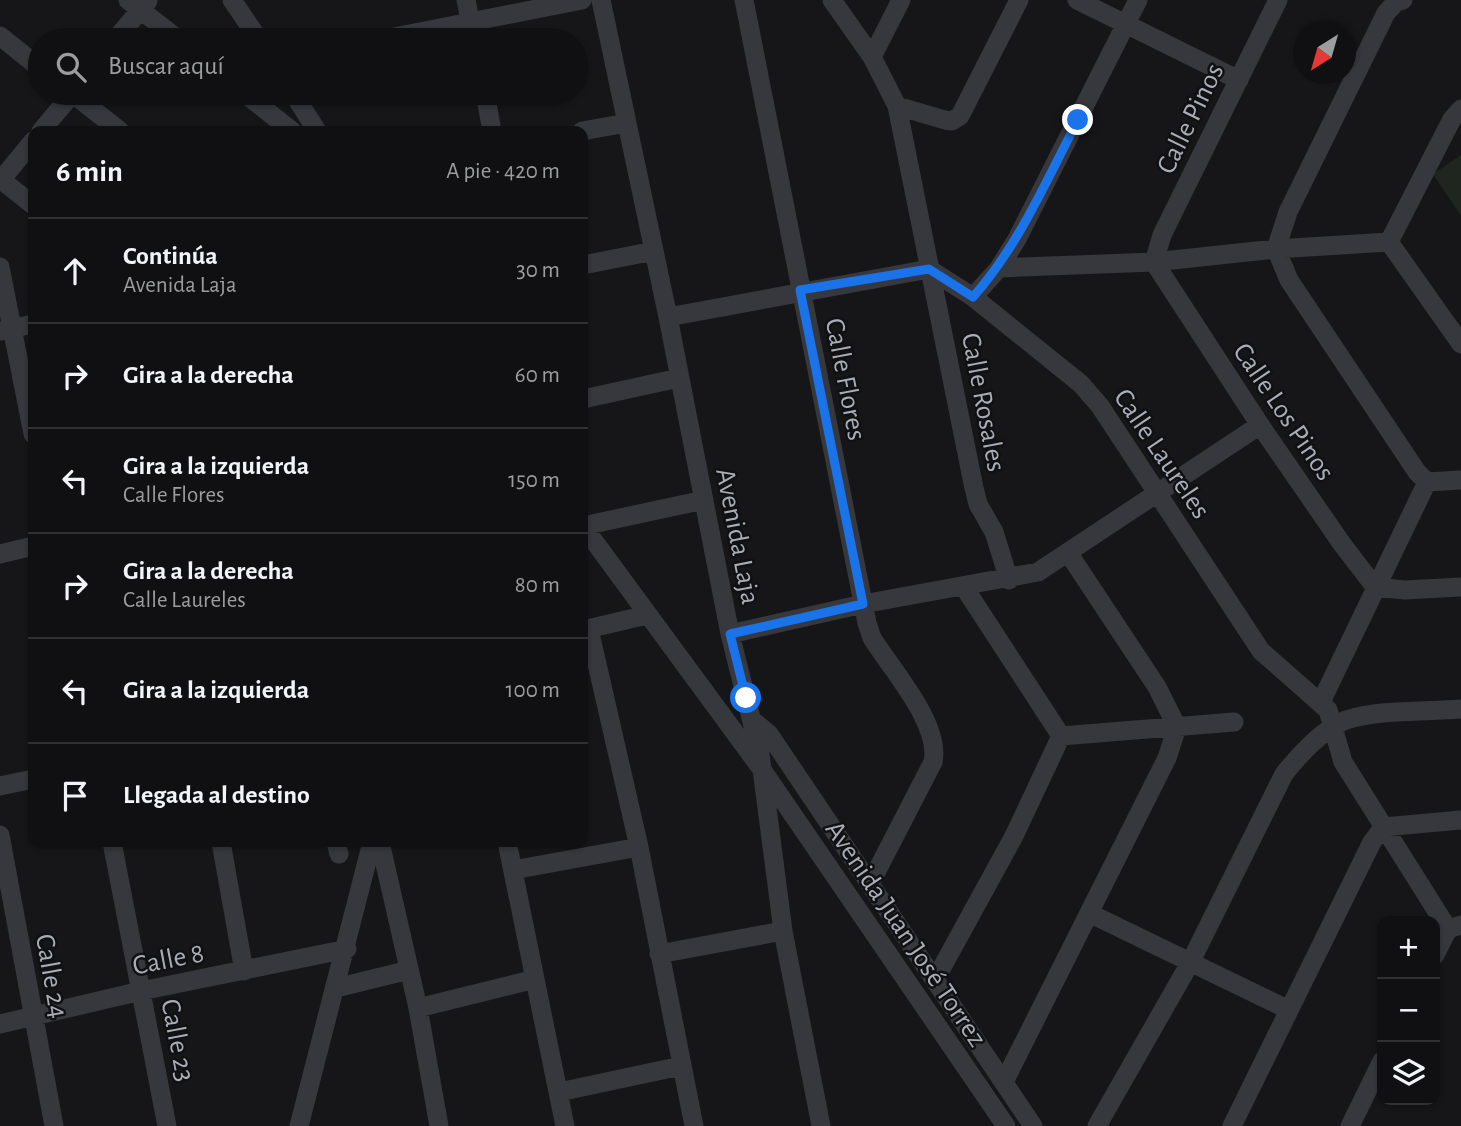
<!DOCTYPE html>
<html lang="es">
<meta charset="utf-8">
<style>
body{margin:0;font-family:"Alegreya Sans",sans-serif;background:#19191b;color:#f1f3f6}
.controls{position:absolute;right:21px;bottom:21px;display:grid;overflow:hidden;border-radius:14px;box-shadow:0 2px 5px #0004}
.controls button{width:63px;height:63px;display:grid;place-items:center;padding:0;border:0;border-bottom:2px solid #303032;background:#101012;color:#f1f3f6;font:35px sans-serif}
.compass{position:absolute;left:1293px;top:21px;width:63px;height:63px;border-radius:50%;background:#101012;box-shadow:0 2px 5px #0004;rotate:217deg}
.stop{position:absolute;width:21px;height:21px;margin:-16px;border:5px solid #1a73e8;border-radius:50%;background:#fff}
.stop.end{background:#1a73e8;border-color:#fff;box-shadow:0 2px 7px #0008}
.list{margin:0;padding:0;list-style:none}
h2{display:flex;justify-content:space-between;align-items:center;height:91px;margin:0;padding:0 28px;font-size:30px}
h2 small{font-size:23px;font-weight:400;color:#9c9d9f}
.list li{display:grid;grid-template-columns:46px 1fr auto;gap:21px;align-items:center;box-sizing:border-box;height:105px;padding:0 28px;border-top:2px solid #303032}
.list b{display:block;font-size:26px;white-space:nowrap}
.list p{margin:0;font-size:23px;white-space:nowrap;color:#9c9d9f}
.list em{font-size:23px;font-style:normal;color:#9c9d9f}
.icon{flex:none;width:38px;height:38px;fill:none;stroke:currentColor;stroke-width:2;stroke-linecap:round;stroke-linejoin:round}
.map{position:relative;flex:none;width:1461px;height:1126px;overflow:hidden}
.search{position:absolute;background:#101012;box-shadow:0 2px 5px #0004;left:28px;top:28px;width:560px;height:77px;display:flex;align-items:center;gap:18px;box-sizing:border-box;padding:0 24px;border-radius:38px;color:#9c9d9f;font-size:26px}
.panel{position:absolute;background:#101012;box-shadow:0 2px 5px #0004;left:28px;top:126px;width:560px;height:721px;border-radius:14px}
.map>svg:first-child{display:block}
.green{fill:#1e261f}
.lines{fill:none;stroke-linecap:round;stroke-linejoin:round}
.minor{stroke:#37383d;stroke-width:19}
.route{stroke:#1a73e8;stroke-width:9}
.labels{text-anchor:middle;stroke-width:5;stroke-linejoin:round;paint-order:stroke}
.street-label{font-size:28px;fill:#a8adb8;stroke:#111113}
</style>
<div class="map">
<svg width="1461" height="1126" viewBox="0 0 1461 1126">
<rect width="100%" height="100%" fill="#161618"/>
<!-- green -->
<path class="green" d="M1461,155V216L1433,174Z"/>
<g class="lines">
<!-- minor -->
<path class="minor" d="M128,0L179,40
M232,0L259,40
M466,0L474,40
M601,0L668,317L730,634L760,754L783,931L821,1126
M744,0L867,623L872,638C892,670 941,724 933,762L870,884
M832,0L872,57L897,106L974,488L978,504L994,532L1009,580
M1077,0L1239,80
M1403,0L1396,2L1386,13L1288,212L1276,249L1289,280L1417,472L1427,482L1461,480
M0,36L40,68
M115,40L148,1
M379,40L582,0
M872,57L901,0
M72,93L120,131
M244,93L292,131
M293,93L317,131
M485,93L492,131
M897,106L945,120L952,121L960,116L1019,0
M41,131L73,93
M582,131L627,123
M0,179L33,205
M1,180L33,141
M1389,242L1452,119L1461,109
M1389,242L1461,344
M1154,262L1260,425L1342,544L1375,587L1405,590L1461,587
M1154,262L1162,235L1278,0
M583,265L654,251
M0,267L33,434
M999,268L1154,262L1276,249L1389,242
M973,297L999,268L1017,239L1138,0
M668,317L929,269L973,297L1081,384L1100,406L1261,651L1328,710L1343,762L1448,929
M1,331L33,324
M583,399L679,378
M704,500L583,526L763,771L1006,1126
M0,554L33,546
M589,629L639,847L694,1126
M583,630L647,615
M730,634L863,604L1038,572L1260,425
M1321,702L1427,482
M751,719L769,734L1033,1126
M1061,736L1234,722
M0,786L33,779
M0,835L54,1126
M112,842L167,1126
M221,842L244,971
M336,842L339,854
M380,842L418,1008L439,1126
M507,842L565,1126
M513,870L639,847
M1091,914L1289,1010
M659,954L783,931
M1435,955L1448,929L1461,925
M935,980L1014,836L1061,736L964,587
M336,988L409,970
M418,1008L535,979
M0,1024L141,991L347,949
M1004,1082L1167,758L1177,727L1157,687L1069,554
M559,1092L681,1066
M299,1126L372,842
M1097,1126L1190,963L1284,774C1299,755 1324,728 1346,720C1381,709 1425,712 1461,709
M1232,1126L1372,842L1383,827L1461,820
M1350,1126L1382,1061"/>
</g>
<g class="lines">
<!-- route -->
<path class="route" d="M746,698L730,634L863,604L800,290L929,269L973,297C1019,245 1046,181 1078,120"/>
</g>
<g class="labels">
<!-- street labels -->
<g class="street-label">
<text transform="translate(1189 118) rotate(-64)" y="10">Calle Pinos</text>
<text transform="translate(847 379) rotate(79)" y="10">Calle Flores</text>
<text transform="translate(985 402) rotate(79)" y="10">Calle Rosales</text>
<text transform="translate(1285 411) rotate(56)" y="10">Calle Los Pinos</text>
<text transform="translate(1163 453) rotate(56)" y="10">Calle Laureles</text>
<text transform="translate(739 536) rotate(79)" y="10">Avenida Laja</text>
<text transform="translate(907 933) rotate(56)" y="10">Avenida Juan José Torrez</text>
<text transform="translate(168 958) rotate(-11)" y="10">Calle 8</text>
<text transform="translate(53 976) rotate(80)" y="10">Calle 24</text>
<text transform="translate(179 1040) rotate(79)" y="10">Calle 23</text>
</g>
</g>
</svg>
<div class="controls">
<button>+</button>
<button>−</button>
<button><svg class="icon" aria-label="layers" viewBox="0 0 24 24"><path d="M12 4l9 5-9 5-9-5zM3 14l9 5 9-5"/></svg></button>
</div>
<svg class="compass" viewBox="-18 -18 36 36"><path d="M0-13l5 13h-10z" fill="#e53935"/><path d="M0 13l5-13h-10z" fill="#9c9d9f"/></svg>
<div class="stop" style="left:746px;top:698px"></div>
<div class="stop end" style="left:1078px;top:120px"></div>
<div class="search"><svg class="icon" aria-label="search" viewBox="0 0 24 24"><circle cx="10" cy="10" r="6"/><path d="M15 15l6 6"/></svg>Buscar aquí</div>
<section class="panel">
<h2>6 min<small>A pie · 420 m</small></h2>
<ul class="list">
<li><svg class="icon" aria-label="ahead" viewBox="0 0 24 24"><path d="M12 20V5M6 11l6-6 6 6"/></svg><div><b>Continúa</b><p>Avenida Laja</p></div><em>30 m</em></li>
<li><svg class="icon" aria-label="right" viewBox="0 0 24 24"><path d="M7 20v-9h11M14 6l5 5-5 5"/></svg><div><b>Gira a la derecha</b></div><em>60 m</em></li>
<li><svg class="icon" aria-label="left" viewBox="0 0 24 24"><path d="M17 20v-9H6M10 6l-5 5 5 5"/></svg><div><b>Gira a la izquierda</b><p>Calle Flores</p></div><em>150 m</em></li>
<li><svg class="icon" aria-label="right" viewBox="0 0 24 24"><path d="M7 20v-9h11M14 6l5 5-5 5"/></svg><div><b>Gira a la derecha</b><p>Calle Laureles</p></div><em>80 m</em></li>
<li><svg class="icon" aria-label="left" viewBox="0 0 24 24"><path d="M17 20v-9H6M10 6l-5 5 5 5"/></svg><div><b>Gira a la izquierda</b></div><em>100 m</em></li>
<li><svg class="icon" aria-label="arrive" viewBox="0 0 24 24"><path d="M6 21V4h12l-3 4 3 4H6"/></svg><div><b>Llegada al destino</b></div></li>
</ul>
</section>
</div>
